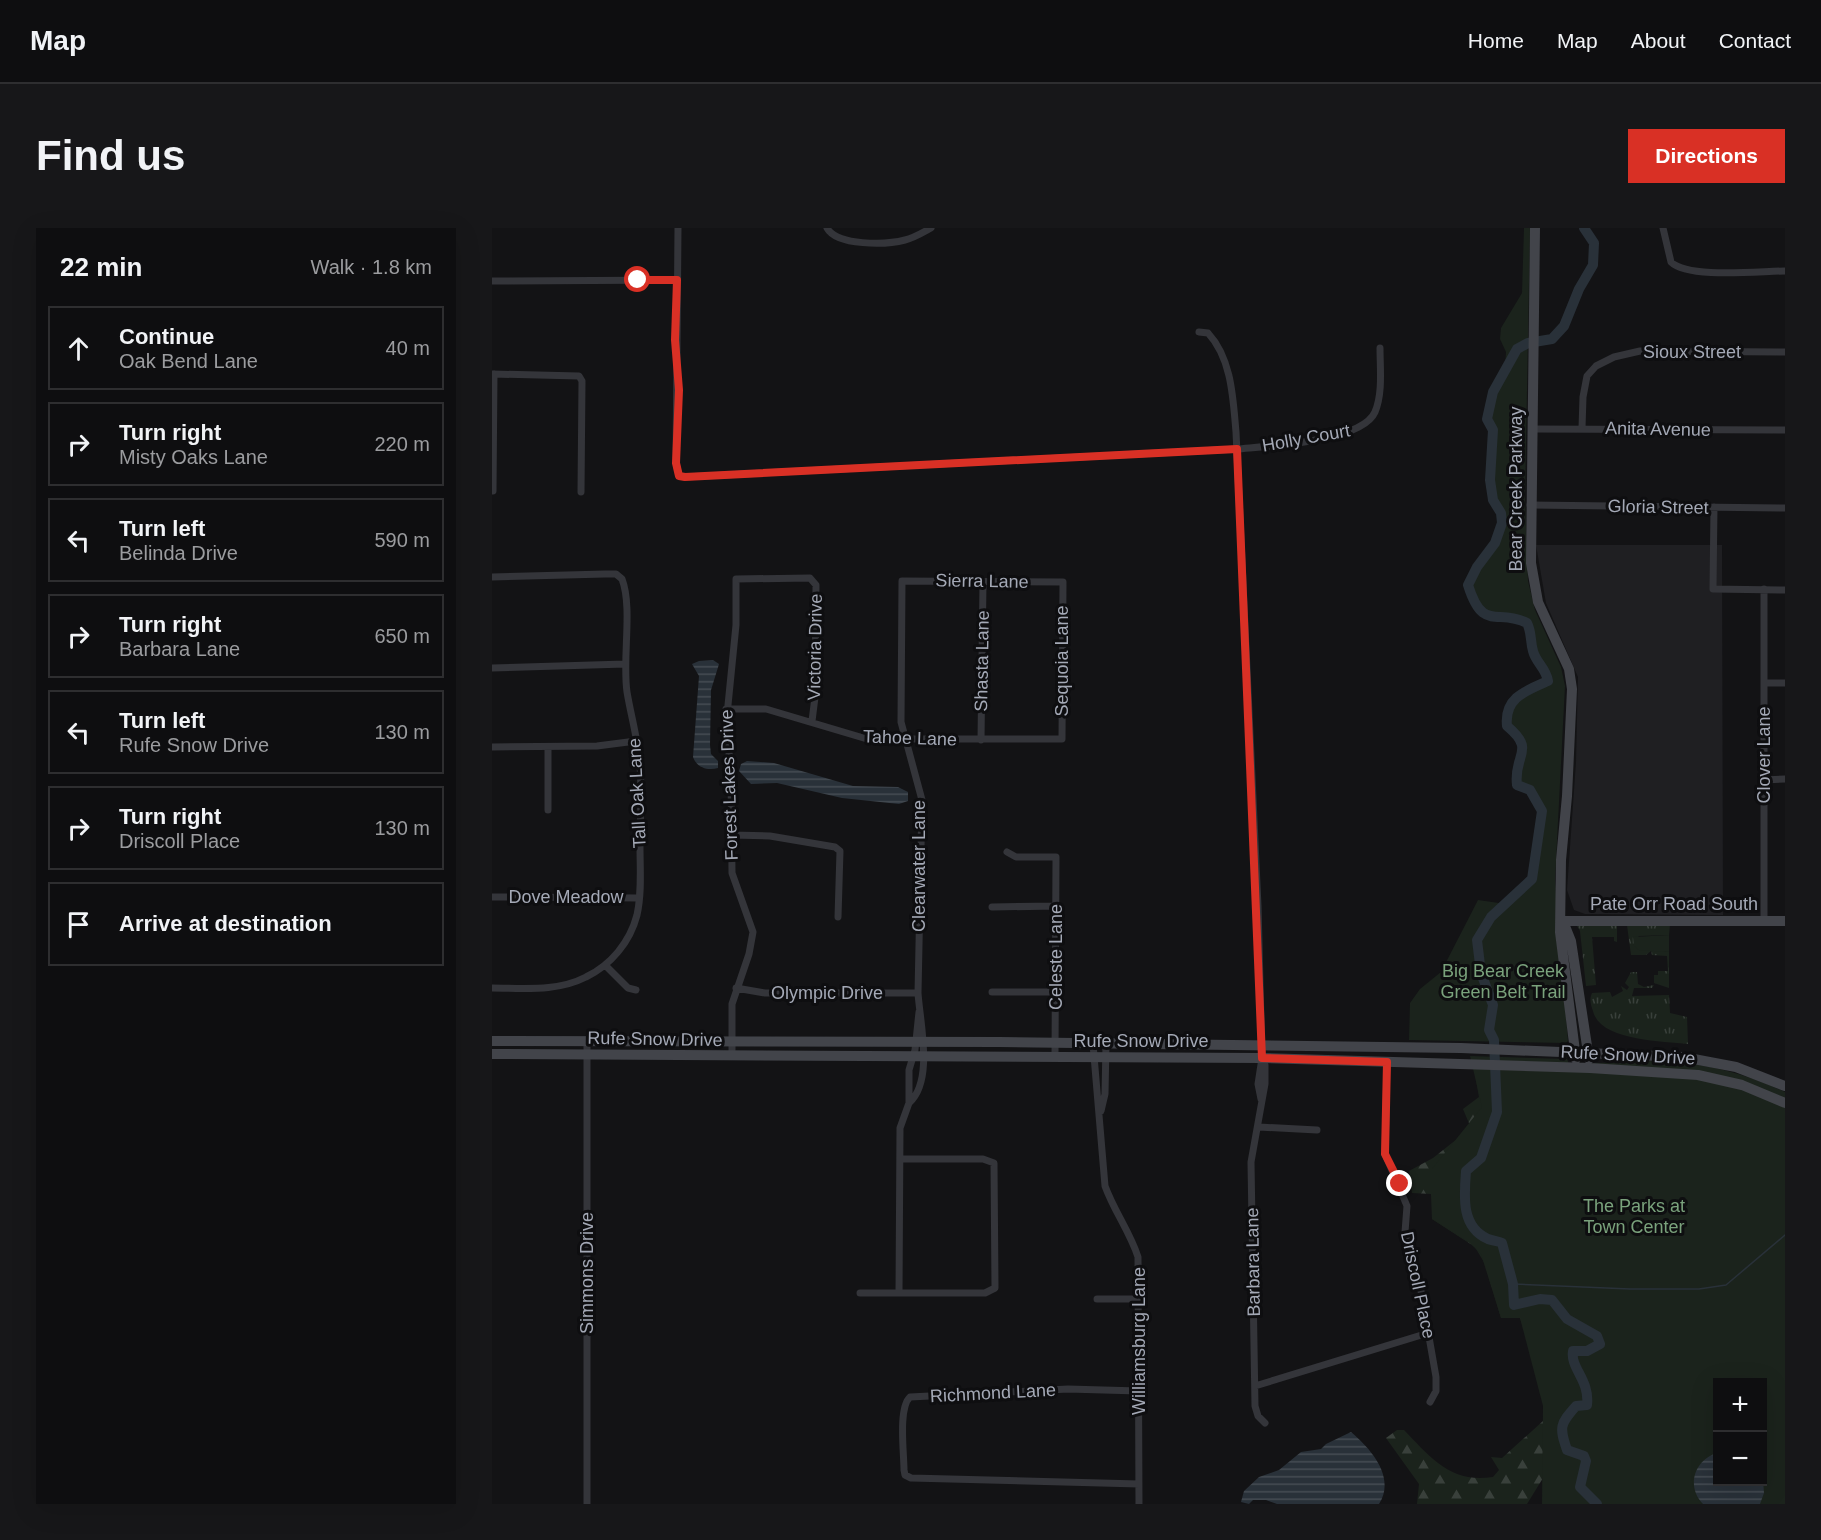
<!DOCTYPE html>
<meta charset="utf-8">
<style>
body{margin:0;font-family:Arial,sans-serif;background:#171719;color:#f1f3f6}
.controls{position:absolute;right:18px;bottom:18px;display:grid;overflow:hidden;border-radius:0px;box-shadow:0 6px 24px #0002}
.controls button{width:54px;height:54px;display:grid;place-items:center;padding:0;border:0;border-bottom:2px solid #2e2e30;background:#0e0e10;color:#f1f3f6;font:30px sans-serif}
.stop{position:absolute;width:18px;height:18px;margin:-14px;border:4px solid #d93025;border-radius:50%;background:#fff}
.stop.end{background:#d93025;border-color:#fff;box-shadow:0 2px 6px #0008}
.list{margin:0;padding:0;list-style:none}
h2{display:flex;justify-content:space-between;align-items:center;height:78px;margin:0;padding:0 24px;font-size:26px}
h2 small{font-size:20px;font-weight:400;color:#9b9c9f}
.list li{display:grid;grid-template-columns:39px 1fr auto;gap:18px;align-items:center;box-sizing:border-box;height:84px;margin:0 12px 12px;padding:0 12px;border:2px solid #2e2e30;border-radius:0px}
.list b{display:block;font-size:22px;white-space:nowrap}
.list p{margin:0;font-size:20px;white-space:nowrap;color:#9b9c9f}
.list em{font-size:20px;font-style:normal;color:#9b9c9f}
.icon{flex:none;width:33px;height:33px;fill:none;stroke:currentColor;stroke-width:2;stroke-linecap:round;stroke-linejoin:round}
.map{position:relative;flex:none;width:1293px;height:1276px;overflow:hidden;border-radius:0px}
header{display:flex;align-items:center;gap:36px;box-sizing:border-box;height:84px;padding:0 30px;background:#0e0e10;border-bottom:2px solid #2e2e30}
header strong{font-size:28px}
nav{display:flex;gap:33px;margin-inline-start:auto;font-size:21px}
.intro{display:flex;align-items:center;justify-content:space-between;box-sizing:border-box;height:144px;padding:0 36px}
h1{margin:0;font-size:42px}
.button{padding:15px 27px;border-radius:0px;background:#d93025;color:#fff;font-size:21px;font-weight:700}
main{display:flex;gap:36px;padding:0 36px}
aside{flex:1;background:#0e0e10;border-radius:0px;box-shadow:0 6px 24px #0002}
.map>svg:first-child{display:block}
.built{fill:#1f1f22}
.grass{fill:url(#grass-tufts)}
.forest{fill:url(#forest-firs)}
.green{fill:#1b231c;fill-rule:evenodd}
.water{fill:url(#water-rules)}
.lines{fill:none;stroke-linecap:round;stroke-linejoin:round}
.stream{stroke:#293139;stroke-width:1.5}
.river{stroke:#293139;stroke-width:10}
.street{stroke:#34353a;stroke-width:7}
.secondary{stroke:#42444a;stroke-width:10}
.route{stroke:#d93025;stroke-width:8}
.labels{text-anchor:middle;stroke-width:6;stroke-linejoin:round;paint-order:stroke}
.street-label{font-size:18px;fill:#a4a9b6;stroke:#0e0e10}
.park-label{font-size:18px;fill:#7aa27c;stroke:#0e0e10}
</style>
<header>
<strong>Map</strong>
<nav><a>Home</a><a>Map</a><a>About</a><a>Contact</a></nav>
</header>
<div class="intro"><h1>Find us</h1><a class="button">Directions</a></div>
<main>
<aside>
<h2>22 min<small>Walk · 1.8 km</small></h2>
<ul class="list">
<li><svg class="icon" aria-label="ahead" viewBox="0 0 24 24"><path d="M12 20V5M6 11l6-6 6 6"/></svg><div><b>Continue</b><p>Oak Bend Lane</p></div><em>40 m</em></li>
<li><svg class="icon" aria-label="right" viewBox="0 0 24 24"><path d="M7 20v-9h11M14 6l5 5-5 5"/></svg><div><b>Turn right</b><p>Misty Oaks Lane</p></div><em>220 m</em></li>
<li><svg class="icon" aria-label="left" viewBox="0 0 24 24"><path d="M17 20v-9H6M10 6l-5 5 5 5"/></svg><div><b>Turn left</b><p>Belinda Drive</p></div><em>590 m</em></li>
<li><svg class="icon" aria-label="right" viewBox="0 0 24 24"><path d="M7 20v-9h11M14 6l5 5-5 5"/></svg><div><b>Turn right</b><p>Barbara Lane</p></div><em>650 m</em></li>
<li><svg class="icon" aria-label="left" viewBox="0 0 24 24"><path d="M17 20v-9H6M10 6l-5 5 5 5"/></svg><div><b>Turn left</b><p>Rufe Snow Drive</p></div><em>130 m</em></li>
<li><svg class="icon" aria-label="right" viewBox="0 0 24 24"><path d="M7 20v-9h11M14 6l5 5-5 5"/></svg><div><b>Turn right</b><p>Driscoll Place</p></div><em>130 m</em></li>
<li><svg class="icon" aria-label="arrive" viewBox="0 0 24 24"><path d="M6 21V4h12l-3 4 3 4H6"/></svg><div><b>Arrive at destination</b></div></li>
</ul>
</aside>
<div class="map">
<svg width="1293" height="1276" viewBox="0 0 1293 1276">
<defs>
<pattern id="grass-tufts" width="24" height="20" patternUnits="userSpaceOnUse" patternTransform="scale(1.5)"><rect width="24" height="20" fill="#1b231c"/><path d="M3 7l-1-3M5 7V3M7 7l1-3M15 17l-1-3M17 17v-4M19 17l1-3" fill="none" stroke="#39403b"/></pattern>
<pattern id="forest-firs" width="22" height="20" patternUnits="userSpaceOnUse" patternTransform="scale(1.5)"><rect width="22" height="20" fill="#1b231c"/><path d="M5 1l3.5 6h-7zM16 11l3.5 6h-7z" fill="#39403b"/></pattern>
<pattern id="water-rules" width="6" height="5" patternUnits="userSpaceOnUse" patternTransform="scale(1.5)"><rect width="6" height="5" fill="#293139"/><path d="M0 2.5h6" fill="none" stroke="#454c53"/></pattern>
</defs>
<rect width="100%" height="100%" fill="#131315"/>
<!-- built -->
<path class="built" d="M1044,317H1230L1231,687L1093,686L1082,682L1075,662L1084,534L1086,449L1054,375Z"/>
<!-- grass -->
<path class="grass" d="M1088,696L1125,698V714L1122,713V709H1100L1104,757L1094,758L1088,703L1085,698Z
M1178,696L1177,707L1146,708L1160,721L1177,724V760L1162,755V747H1166V743H1176L1175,728L1160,727L1159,723L1154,727H1139L1135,697Z
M1139,744H1145L1146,756L1152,759L1162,757L1160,760H1142L1140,768L1177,767L1178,785L1195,789L1196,816C1170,813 1108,813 1101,783C1099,777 1097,772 1100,765L1118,764L1120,769L1131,763L1129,758L1135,762L1137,759L1133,755Z"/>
<!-- forest -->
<path class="forest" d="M983,846L1126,1064L1051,1239V1250L1035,1276H925L927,1256L894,1210L905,1202H912C938,1229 959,1256 1001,1249L1007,1242L999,1229L1010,1230L1051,1193V1219L1058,1182L1028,1090H1009L993,1036L983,1019L940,991L939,966L920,965L917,943L941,930L979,900L971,881L987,869Z"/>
<!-- green -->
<path class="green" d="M1032,0H1038L1033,271L1036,353L1043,382L1069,439L1073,458L1063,652L1076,813L1074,815L917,812L918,775L928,761L949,744L986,672L1014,676L1040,651L1050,583L1038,562L1025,557C1021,526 1045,523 1015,498C1012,470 1033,463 1056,453C1054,440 1044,435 1041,423C1038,413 1040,405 1035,395C1004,380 991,405 976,357L985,339L1003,315L1010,295L1008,285L1001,272L998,252L1001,202L995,191L999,172L1013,139L1014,124L1008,111L1009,100L1030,65Z
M1177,707V724L1147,722L1142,718L1141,709Z
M978,828L1075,831L1077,836C1111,836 1144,831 1178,834C1219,836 1256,847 1293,864V1276H1050L1051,1178L1028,1090H1009L989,1026L979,1016L940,991V941L990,879ZM1226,1154H1270V1254H1226Z"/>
<!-- water -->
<path class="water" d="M221,432L227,436L219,462L218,517L219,526L226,533V540C216,543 205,540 201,529L207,448L200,436L207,433Z
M255,533L282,535L361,558L406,559L416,564V573L407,576L350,570L285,555L259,556L247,543L249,536Z
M859,1204C879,1221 904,1249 887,1276H785L774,1272H761L757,1276L749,1274L752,1263L767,1249L787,1242L809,1224L829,1221L834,1216Z
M1225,1225L1226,1254L1271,1252L1272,1265L1268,1276H1211C1194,1259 1202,1232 1225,1225Z"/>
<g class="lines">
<!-- stream -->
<path class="stream" d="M1021,1056L1138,1061H1207L1234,1057L1293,1007"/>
<!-- river -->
<path class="river" d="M1092,0L1102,15L1101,37L1087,61L1072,98L1060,111L1036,115L1025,121L1001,164L995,191L1001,202L998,252L1001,272L1009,285L1010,295L1003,315L985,339L976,357C991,405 1005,380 1035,395C1040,405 1038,413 1041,423C1044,435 1054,440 1056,453C1033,463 1012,470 1015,498C1045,523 1021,526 1025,557L1038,562L1050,583L1040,651L999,689L985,712L989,745L1001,777L997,802L1002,812L1005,884L989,930L974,943C972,969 969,999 996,1011C1001,1013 1006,1013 1010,1015L1021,1056L1022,1077L1048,1071L1060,1072L1075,1091L1105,1108L1108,1116L1095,1123H1081C1078,1140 1098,1152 1095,1177L1084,1178C1068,1196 1067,1199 1075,1222L1092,1228L1094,1233L1088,1259L1105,1276"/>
<!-- street -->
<path class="street" d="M186,0L184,235L187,248L193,249L745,221C776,218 870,214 883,184C891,165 888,140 888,120
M335,0C345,18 394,17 413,12C422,10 430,5 439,0
M1171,0L1179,34C1196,51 1268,43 1293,43
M0,53L185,52
M707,104L716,105C740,131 741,171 744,204L766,678L770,830L766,856L769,871
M0,146L87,148L90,153L89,264
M1090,200L1091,169L1095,148L1104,138L1122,129L1148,123L1293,124
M1040,201L1293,202
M1,263L2,146
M1038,277L1293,280
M1222,279L1221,361L1293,362
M0,349L113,346H124L130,351C141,380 130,430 135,464C139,488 146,512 148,537C150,564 148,592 148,619C148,641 150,665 145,687C138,714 119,737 94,749C65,764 32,760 0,760
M0,440L133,436
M1272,455H1293
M234,481H274L375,511H570L571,354L410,353L409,494L430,572L426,765C428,795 442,853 417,875
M489,512L491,354
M0,519L105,518L144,513
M1272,552L1293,551
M56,582V519
M240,607L278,608L343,619L348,623L346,689
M515,624L524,629H564L563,829
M0,669L147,670
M500,679L564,678
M1272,693V361
M113,737L136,760L144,762
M244,760L273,765H426
M500,764H564
M601,816L613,958C622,983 638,1004 646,1029L647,1276
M240,828V776L257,726L261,704L240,645L239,543L234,497L244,397V351L318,350L324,357L323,469L320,493
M770,830L773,837V856L759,934L763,1178L766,1188L773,1195
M895,834L893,926L915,978L913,1004L929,1063L944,1149V1163L938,1174
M609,883L613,866L614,816
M767,899L825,902
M368,1065H493L503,1060L502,935L491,931H408
M407,1065L408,900L417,875V842L423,822L427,784
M605,1071H646
M763,1158L936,1105
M647,1256L419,1250L413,1247L412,1242C412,1225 406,1180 418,1169L576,1161L647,1163
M95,1276V814"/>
<!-- secondary -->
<path class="secondary" d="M1043,0L1039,335L1046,374L1077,441L1080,461L1075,568L1069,632L1068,704L1084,831
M1071,693H1293
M1071,693L1079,713L1097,831
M0,813L507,814L969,820L1191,829L1244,839L1293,858
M0,826L770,830L1098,840L1206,847L1250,857L1293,875"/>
</g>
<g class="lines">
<!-- route -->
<path class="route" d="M146,52H185L183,112L187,162L184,235L187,248L193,249L745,221L770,830L895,834L893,926L908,956"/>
</g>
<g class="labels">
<!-- street labels -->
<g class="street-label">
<text x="1200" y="130">Sioux Street</text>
<text transform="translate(1166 201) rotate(1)" y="6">Anita Avenue</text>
<text transform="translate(814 210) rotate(-10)" y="6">Holly Court</text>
<text transform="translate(1024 261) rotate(-90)" y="6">Bear Creek Parkway</text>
<text transform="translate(1166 279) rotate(1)" y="6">Gloria Street</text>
<text transform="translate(490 353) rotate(1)" y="6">Sierra Lane</text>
<text transform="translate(323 419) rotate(-89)" y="6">Victoria Drive</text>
<text transform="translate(490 433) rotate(-89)" y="6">Shasta Lane</text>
<text transform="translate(570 433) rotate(-90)" y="6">Sequoia Lane</text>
<text transform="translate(418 510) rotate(2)" y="6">Tahoe Lane</text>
<text transform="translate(1272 527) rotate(-90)" y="6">Clover Lane</text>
<text transform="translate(237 557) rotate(-92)" y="6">Forest Lakes Drive</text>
<text transform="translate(145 565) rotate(-93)" y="6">Tall Oak Lane</text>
<text transform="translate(427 638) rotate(-90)" y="6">Clearwater Lane</text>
<text x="74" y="675">Dove Meadow</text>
<text x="1182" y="682">Pate Orr Road South</text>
<text transform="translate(564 729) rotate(-90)" y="6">Celeste Lane</text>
<text x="335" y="771">Olympic Drive</text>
<text transform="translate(163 811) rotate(1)" y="6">Rufe Snow Drive</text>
<text x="649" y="819">Rufe Snow Drive</text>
<text transform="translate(1136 827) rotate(3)" y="6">Rufe Snow Drive</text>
<text transform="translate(761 1034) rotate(-91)" y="6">Barbara Lane</text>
<text transform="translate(95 1045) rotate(-90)" y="6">Simmons Drive</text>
<text transform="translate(926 1057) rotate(78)" y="6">Driscoll Place</text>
<text transform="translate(647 1113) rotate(-90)" y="6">Williamsburg Lane</text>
<text transform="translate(501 1165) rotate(-3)" y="6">Richmond Lane</text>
</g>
<!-- park labels -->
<g class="park-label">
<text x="1011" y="749">Big Bear Creek<tspan x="1011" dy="21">Green Belt Trail</tspan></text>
<text x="1142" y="984">The Parks at<tspan x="1142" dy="21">Town Center</tspan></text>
</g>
</g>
</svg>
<div class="controls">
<button>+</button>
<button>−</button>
</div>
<div class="stop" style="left:146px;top:52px"></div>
<div class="stop end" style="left:908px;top:956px"></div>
</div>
</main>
